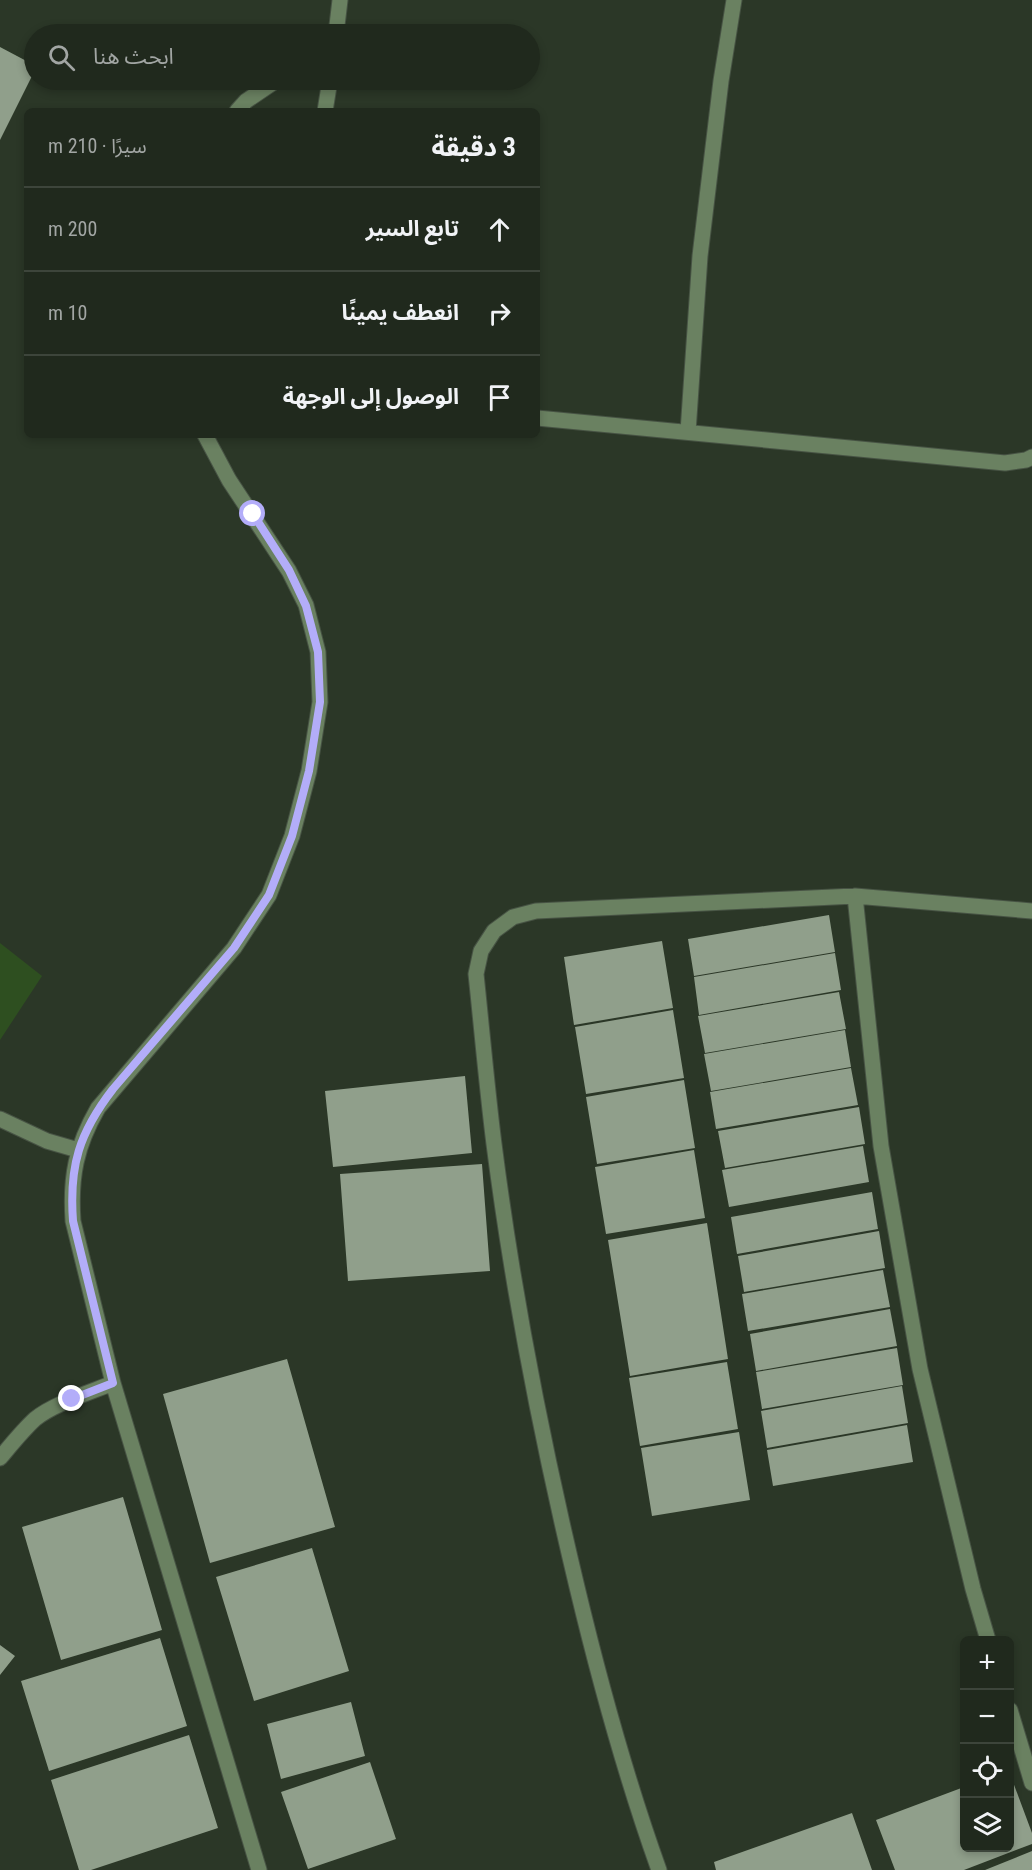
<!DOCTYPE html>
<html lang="ar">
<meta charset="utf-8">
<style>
body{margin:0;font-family:"Roboto Condensed","Noto Sans Arabic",sans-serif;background:#283126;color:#f1f3f6;direction:rtl}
.controls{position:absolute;right:18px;bottom:18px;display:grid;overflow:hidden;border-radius:9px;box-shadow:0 3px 9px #0003}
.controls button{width:54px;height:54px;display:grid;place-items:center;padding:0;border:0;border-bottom:2px solid #3d453b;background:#20291d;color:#f1f3f6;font:30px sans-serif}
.stop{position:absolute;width:18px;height:18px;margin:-14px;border:4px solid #b3adf9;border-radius:50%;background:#fff}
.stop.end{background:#b3adf9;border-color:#fff;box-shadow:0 2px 6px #0008}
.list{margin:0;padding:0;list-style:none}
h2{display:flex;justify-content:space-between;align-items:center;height:78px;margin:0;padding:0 24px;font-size:26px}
h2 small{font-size:20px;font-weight:400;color:#a2a6a4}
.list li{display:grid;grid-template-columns:39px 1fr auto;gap:18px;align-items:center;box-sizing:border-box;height:84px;padding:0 24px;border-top:2px solid #3d453b}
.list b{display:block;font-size:22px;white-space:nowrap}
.list em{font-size:20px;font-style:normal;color:#a2a6a4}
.icon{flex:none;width:33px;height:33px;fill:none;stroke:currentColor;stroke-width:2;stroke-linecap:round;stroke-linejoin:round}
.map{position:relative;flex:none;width:1032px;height:1870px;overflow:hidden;direction:ltr}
.search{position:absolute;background:#20291d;box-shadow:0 3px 9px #0003;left:24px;top:24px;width:516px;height:66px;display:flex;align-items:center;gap:15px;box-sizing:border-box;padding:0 21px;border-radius:33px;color:#a2a6a4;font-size:22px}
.panel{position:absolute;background:#20291d;box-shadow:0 3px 9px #0003;left:24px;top:108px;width:516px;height:330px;border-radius:9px;direction:rtl}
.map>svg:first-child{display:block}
.green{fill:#2e4f20}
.building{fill:#909f8b}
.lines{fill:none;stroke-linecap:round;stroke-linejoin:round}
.minor-casing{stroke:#475344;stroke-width:17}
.minor{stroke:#6a8161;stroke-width:15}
.route{stroke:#b3adf9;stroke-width:8}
</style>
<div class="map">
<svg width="1032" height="1870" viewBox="0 0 1032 1870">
<rect width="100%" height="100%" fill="#2b3727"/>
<!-- green -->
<path class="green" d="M0,943L42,976L0,1040Z"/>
<!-- building -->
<path class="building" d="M0,47L34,65V72L0,140Z
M829,915L835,952L694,976L688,939Z
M662,941L673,1008L574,1025L564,957Z
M835,953L841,990L699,1015L694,977Z
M839,992L846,1029L705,1053L698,1016Z
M673,1010L684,1078L586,1094L575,1027Z
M845,1030L851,1067L711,1091L704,1054Z
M851,1068L858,1105L716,1129L710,1092Z
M465,1076L472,1153L333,1167L325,1091Z
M684,1080L695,1148L597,1164L586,1097Z
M859,1107L865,1144L725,1168L718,1131Z
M863,1146L869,1182L729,1207L722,1170Z
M694,1150L705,1218L606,1234L595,1167Z
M482,1164L490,1271L348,1281L340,1174Z
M872,1192L878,1229L737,1254L731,1217Z
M707,1223L728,1359L630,1376L608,1240Z
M879,1231L885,1268L744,1292L738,1256Z
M883,1270L890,1307L748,1331L742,1294Z
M890,1309L897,1346L756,1371L750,1334Z
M897,1348L903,1385L762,1409L756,1372Z
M287,1359L335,1527L210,1563L163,1394Z
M727,1362L738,1429L640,1446L629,1378Z
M902,1386L908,1423L767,1448L761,1411Z
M907,1425L913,1462L773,1486L767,1450Z
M739,1432L750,1500L652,1516L641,1448Z
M123,1497L162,1630L61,1660L22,1527Z
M312,1548L349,1671L254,1701L216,1577Z
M160,1638L187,1726L49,1771L21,1681Z
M0,1645L15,1656L0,1675Z
M351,1702L365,1756L281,1779L267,1724Z
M189,1735L218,1828L91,1870H79L51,1780Z
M370,1762L396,1839L308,1869L281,1792Z
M1010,1774L1032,1833V1844L964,1870H895L876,1820L964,1787V1848H1010Z
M852,1813L872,1870H716L714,1862Z
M1032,1851V1870H985Z"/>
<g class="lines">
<!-- minor casing -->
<g class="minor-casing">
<path id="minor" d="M336,34L340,0
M237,111L246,101L277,80
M325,111L330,80
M537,418L1005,463L1026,460L1032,457
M688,432L700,256L721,81L734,0
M205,435L229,480L289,571L306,605L318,652L320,702L309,771L292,836L269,895L234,948L98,1108C76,1146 70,1177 73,1221L113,1383L259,1870
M855,896L881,1146L920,1369L973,1589L988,1640
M0,1119L47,1141L78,1150
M0,1458C11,1445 22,1431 35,1419C53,1404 91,1392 113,1383
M1010,1710L1032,1783
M659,1870C626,1778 600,1683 577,1587C542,1441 513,1293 494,1144C487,1088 482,1031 476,974L481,951L494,931L513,917L536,911L855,896L1032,911"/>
</g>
<!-- minor -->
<use href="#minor" class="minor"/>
</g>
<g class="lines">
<!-- route -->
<path class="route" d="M72,1399L113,1383L73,1221C69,1166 79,1133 113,1089L234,948L269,895L292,836L309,771L320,702L318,652L306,606L289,570L253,514"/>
</g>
</svg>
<div class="controls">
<button>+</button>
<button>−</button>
<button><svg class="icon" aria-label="locate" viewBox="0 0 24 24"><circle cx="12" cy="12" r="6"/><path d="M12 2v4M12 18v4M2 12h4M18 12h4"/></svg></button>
<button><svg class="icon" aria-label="layers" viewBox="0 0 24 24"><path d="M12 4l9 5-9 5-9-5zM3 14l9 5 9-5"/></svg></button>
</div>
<div class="stop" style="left:253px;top:514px"></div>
<div class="stop end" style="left:72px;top:1399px"></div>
<div class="search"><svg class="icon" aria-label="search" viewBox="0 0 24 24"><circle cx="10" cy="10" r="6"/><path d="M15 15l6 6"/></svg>ابحث هنا</div>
<section class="panel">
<h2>3 دقيقة<small>سيرًا · 210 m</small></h2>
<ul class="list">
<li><svg class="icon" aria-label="ahead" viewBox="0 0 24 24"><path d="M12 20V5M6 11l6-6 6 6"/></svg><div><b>تابع السير</b></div><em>200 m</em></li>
<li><svg class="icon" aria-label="right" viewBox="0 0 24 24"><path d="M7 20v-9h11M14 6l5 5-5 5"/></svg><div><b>انعطف يمينًا</b></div><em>10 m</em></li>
<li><svg class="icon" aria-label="arrive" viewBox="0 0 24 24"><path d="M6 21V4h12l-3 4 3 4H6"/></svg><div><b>الوصول إلى الوجهة</b></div></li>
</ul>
</section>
</div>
